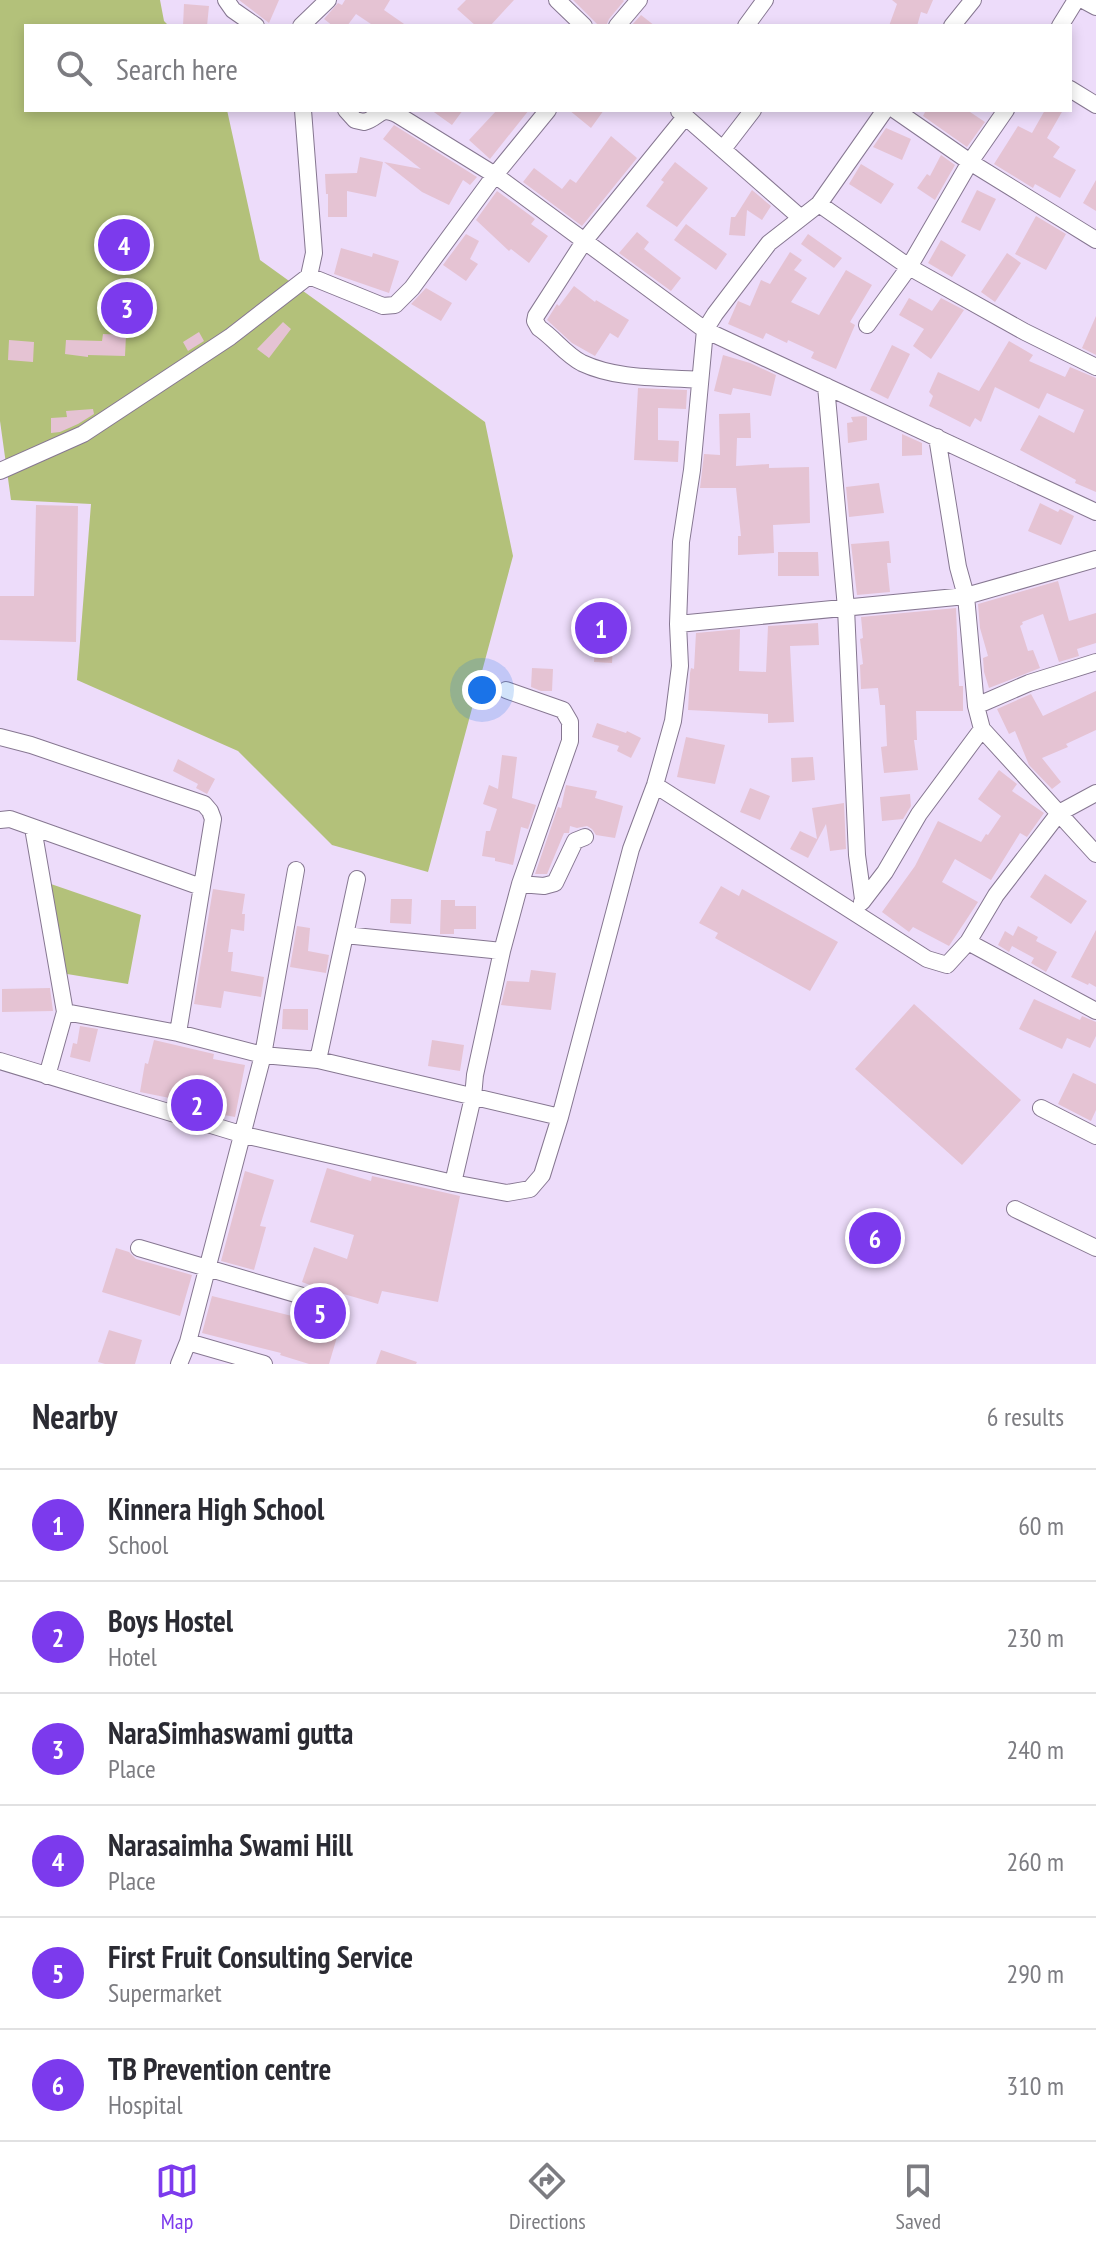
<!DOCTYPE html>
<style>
body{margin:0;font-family:"PT Sans Narrow",sans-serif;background:#f2f2f3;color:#2b2b33}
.you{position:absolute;left:482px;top:690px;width:28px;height:28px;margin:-20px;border:6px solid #fff;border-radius:50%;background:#1a73e8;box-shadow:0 0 0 12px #1a73e833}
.badge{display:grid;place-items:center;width:52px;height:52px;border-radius:50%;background:#7c3aed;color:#fff;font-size:26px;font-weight:700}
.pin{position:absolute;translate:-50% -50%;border:4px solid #fff;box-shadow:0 2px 8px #0006}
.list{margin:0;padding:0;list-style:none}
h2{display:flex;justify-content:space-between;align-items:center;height:104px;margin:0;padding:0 32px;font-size:34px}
h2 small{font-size:26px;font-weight:400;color:#7c7c81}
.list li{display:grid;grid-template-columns:52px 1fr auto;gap:24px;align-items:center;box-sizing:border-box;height:112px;padding:0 32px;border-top:2px solid #e1e1e2}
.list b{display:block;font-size:30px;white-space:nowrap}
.list p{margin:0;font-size:26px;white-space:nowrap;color:#7c7c81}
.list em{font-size:26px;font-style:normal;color:#7c7c81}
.icon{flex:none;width:44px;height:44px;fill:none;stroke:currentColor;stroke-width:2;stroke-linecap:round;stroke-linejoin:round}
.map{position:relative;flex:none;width:1096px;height:1364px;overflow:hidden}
.search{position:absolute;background:#fff;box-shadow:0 4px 12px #0003;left:24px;right:24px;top:24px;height:88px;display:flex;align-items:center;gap:20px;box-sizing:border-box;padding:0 28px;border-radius:0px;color:#7c7c81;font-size:30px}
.sheet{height:776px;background:#fff}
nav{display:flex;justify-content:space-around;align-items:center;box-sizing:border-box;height:112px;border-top:2px solid #e1e1e2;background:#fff;font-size:22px;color:#7c7c81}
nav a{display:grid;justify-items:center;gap:4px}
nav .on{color:#7c3aed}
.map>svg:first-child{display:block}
.green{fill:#b3c17a}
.building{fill:#e5c3d3}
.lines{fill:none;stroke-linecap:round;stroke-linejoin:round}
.street-casing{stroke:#867791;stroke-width:18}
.street{stroke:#fff;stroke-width:16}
</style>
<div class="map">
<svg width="1096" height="1364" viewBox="0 0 1096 1364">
<rect width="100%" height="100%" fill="#eddcfa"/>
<!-- green -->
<path class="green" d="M0,0H160L164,21L169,26H26V110H227L260,260L485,422L513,556L428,872L332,845L238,751L77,680L91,504L11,500L0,421Z
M48,883L141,915L128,984L67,974Z"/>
<!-- building -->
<path class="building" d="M239,0H279L269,23Z
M345,0H390L384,10L407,26H374L356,14L347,26H333L324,19L338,3L342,5Z
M466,0H514L490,26H476L457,9Z
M573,0H623L624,1L609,19L606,26H599Z
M892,0H933L927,14L921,12L917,26H889L897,4Z
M184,4L209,6L207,26H183Z
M641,15L655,26H631Z
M431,110H463L452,125Z
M497,110H529L490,159L469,140Z
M569,110H604L591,128Z
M926,110H967L985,122L967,147L923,116Z
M1045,110H1063L1047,138L1060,147L1053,157L1076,170L1060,198L1035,184L1033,188L994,164L1018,126L1032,133Z
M394,125L477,177L470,185L463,180L449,205L422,192L384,162L421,169L383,139Z
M886,128L911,139L902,160L873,147Z
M611,136L637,158L582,226L523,182L534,168L562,189L570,179L576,183Z
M941,155L955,165L935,200L917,188L927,174L930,176Z
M360,157L383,162L376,197L347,191V217H328V194H326L325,174L357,173Z
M675,162L708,188L677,227L646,206L664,182L661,180Z
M861,164L894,184L881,204L849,184Z
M1096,180V211L1083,203Z
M752,190L771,206L762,220L747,210L745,236L729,235L731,217H735Z
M977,190L996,199L980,231L961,222Z
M497,191L535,219L531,224L548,236L529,263L511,249L509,251L476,220Z
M1036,216L1066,234L1046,270L1015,254Z
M686,224L727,254L716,270L674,240Z
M637,232L649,242L644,249L681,278L671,291L619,253Z
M466,234L479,241L470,259L478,264L466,281L443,265Z
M808,234L842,258L834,268L801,244Z
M941,240L966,255L952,277L928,263Z
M341,248L372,257L373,253L399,261L389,293L334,274Z
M790,252L802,260L794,270L807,278L791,302L819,315L846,270L872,285L850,322L855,325L836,369L811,358L814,352L788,340L787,343L766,333L763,339L728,324L738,301L750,306L761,280L770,284Z
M1007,253L1021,263L995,302L981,292Z
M574,286L595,302L596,300L629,320L618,338L610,333L595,356L572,343L547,320L557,304L559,306Z
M426,288L452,303L441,321L411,304Z
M909,298L932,311L941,298L964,310L931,359L913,346L924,329L899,315Z
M1096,316V355L1082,348Z
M283,322L291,329L269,358L257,349Z
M199,332L204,341L188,351L183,342Z
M103,334L126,335L125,356L88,355V357L65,354L66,340L102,341Z
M9,340L34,342L33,362L8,360Z
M1009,341L1033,355L1029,361L1065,377L1070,367L1096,378V492L1075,483L1076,480L1020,450L1039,415L1074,433L1084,410L1047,393L1039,409L995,387L981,422L975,418L970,427L929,406L933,396L929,392L938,372L979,391Z
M892,345L910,354L888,399L870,390Z
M723,355L750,363L776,375L771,396L733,388L731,395L714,391Z
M638,388L687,390L686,409L658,408V440L679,441L678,462L634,460Z
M93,409L94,414L78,424L60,432L51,433V418L67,417L66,411Z
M750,413L751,438H737L736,466L769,464V468L809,467L810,523L773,525L774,553L738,555V536H741L736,488H700L704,454L720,455L719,414Z
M864,416L867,417V440L848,443L847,423L853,422L851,417Z
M902,434L922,443V455L902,456Z
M879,483L884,513L849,517L846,487Z
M1040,503L1058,512L1060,509L1074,516L1061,545L1028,531Z
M36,505L78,506L76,642L0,640V596H34Z
M889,541L891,563H887L890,592L857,595L851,544Z
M778,552H818L819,576H778Z
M1058,581L1069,621L1096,613V643L1077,649L1079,656L1059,662L1043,614L1022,622L1023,624L1020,626L1028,651L1033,650L1040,668L989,688L984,672L983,658L988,656L980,628L978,604Z
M956,608L959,686H963V711H916L917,740H914L918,770L884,773L881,747L887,746L885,705H880L878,688L861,689L860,665L863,664L860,639L863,638L861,617Z
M818,623L819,645L790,646L794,722L768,723V714L688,710L690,673L691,668L694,669L696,633L740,629L739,671L766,672L768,626Z
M595,644H613L612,663L594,662Z
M532,668L553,669L552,691H541L531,687Z
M1096,691V730L1066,744L1068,747L1042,758L1061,782L1052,789L1029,765L1015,731L1009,734L997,709L1031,694L1043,716Z
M597,723L626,733L627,731L641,738L631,758L617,751L619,746L592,737Z
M686,737L725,745L715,784L677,777Z
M502,755L517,757L512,798L536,805L528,829L521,827L513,865L495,861V858L482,856L486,831H490L497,809L483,804L489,785L498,789Z
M813,757L815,780L792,782L791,758Z
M178,759L215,779L207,794L196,788L198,784L173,771Z
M999,770L1017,784L1012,791L1044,813L1027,837L1020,833L991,880L955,859L942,882L978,902L949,946L913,927L909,932L882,912L915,866L938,821L981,842L986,834L988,835L1001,816L978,799Z
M566,785L597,791L595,798L623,806L615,838L596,835L592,829L587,826L577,828L570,826L569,833H564L547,874H535L558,807L561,808Z
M750,788L770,796L760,820L740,812Z
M910,794L911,806L903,819L882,821L880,797Z
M844,803L846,849L830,851L826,824L808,858L790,849L800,831L817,839L812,808Z
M1045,874L1087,901L1071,924L1030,897Z
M721,886L739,896L742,889L838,942L810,991L715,938L718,933L699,923Z
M213,889L245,894L242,914H245L244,931L231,929L228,952H233L231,971L264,977L261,997L224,991L221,1008L194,1004Z
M391,899H412L411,924L390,923Z
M441,900H455V906H476V929H454V934H440Z
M297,926L310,928L308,951L329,955L326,973L290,967Z
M1018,926L1038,937L1036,941L1057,952L1046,972L1031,963L1034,958L1012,946L1009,952L998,945L1005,931L1013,936Z
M1096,930V987L1089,983L1088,985L1071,977Z
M531,970L556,973L551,1010L501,1005L507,981L529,982Z
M50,988L53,1011L2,1012V989Z
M1034,999L1080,1020L1082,1016L1096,1022V1036L1090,1048L1067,1038L1062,1049L1019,1029Z
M914,1004L1021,1100L962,1165L855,1069Z
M283,1009H308V1030L282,1029Z
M80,1026L98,1029L90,1062L70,1057L73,1043L77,1044Z
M154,1040L214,1054L213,1059L245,1065L235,1117L203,1111L204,1105L140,1092L145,1063L148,1064Z
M432,1040L464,1045L460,1071L428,1066Z
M1073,1073L1096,1084V1110L1091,1121L1058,1104Z
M327,1168L371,1181L372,1176L460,1196L438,1302L382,1291L378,1304L330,1290L329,1292L302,1282L314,1247L347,1259L354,1235L310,1222Z
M245,1171L274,1180L260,1226L266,1227L254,1270L221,1261Z
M116,1248L129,1252L136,1259L192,1275L180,1316L102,1292Z
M212,1296L292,1316L295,1306L342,1320L329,1364H309L280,1355L281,1353L202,1333Z
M109,1330L142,1340L135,1364H105L98,1362Z
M381,1350L417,1362L416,1364H376Z"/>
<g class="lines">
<!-- street casing -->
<g class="street-casing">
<path id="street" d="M226,0L233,10L256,26
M557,0L584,26
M1083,0L1096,7
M301,26L328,0
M617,26L639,0
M746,26L765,0
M952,26L973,0
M1060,26L1076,0
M1070,89L1096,105
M346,110L355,120L364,122C380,118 379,105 398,115L495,175L705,330L1096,512
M895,110L970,162L1096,240
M679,111L801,218
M685,117L585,240L536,316L535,321L539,328C554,338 566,355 582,363C618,380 662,377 700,380
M723,149L753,110
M819,204L909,267L1025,332L1096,367
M309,276L383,306L395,305L412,288L495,175L548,110
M867,325L909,267L970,162L1006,110
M826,386L846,608L857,855L863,899
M937,437L958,567L966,596L976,706
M0,471L83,434L230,337L309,276L314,253L303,110
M678,624L966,596L1096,559
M982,729L1096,854
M0,737L31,745L204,804L210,811L213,819L178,1033
M655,785L927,959L947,965L968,942L996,895L1059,813L1096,793
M0,820L10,819L201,887
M33,828L65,1012L47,1076
M520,884L544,886L555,883L575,841L585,837
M862,902L885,872L919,814L982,729L976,706L1029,683L1096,662
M345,935L502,951
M968,942L1096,1011
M65,1012L178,1033L263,1055L318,1060L560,1117
M318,1060L357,879
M0,1061L244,1135L453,1183L507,1193L530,1189L542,1175L560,1117L631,849L655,785L673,721L680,666L678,624L681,542L692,470L705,330L715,314L769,243L819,204L885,110
M1041,1108L1096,1136
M453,1183L473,1097L475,1075L502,951L520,884L570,741V722L563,710L506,690
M1015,1209L1096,1248
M139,1248L340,1307
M188,1342L264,1364
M179,1364L188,1342L263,1055L296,870"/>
</g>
<!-- street -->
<use href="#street" class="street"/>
</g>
</svg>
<div class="you"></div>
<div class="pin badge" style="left:601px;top:628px">1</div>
<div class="pin badge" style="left:197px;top:1105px">2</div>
<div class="pin badge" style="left:127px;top:308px">3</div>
<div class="pin badge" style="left:124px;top:245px">4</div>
<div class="pin badge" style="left:320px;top:1313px">5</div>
<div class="pin badge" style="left:875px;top:1238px">6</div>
<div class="search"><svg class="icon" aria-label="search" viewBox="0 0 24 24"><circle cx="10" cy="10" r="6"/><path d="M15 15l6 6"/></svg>Search here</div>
</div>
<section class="sheet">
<h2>Nearby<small>6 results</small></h2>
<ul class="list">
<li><span class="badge">1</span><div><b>Kinnera High School</b><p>School</p></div><em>60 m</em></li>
<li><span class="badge">2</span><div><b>Boys Hostel</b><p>Hotel</p></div><em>230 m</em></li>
<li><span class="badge">3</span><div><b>NaraSimhaswami gutta</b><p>Place</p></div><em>240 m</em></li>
<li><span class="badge">4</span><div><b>Narasaimha Swami Hill</b><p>Place</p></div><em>260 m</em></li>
<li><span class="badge">5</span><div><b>First Fruit Consulting Service</b><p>Supermarket</p></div><em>290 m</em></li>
<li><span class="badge">6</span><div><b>TB Prevention centre</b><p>Hospital</p></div><em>310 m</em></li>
</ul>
</section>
<nav>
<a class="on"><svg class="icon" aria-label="map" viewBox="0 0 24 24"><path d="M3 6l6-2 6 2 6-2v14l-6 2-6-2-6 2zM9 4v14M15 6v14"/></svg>Map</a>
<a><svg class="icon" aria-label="directions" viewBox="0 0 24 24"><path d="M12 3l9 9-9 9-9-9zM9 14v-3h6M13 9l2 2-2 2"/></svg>Directions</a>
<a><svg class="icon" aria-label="saved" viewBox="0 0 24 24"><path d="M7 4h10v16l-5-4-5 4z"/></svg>Saved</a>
</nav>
